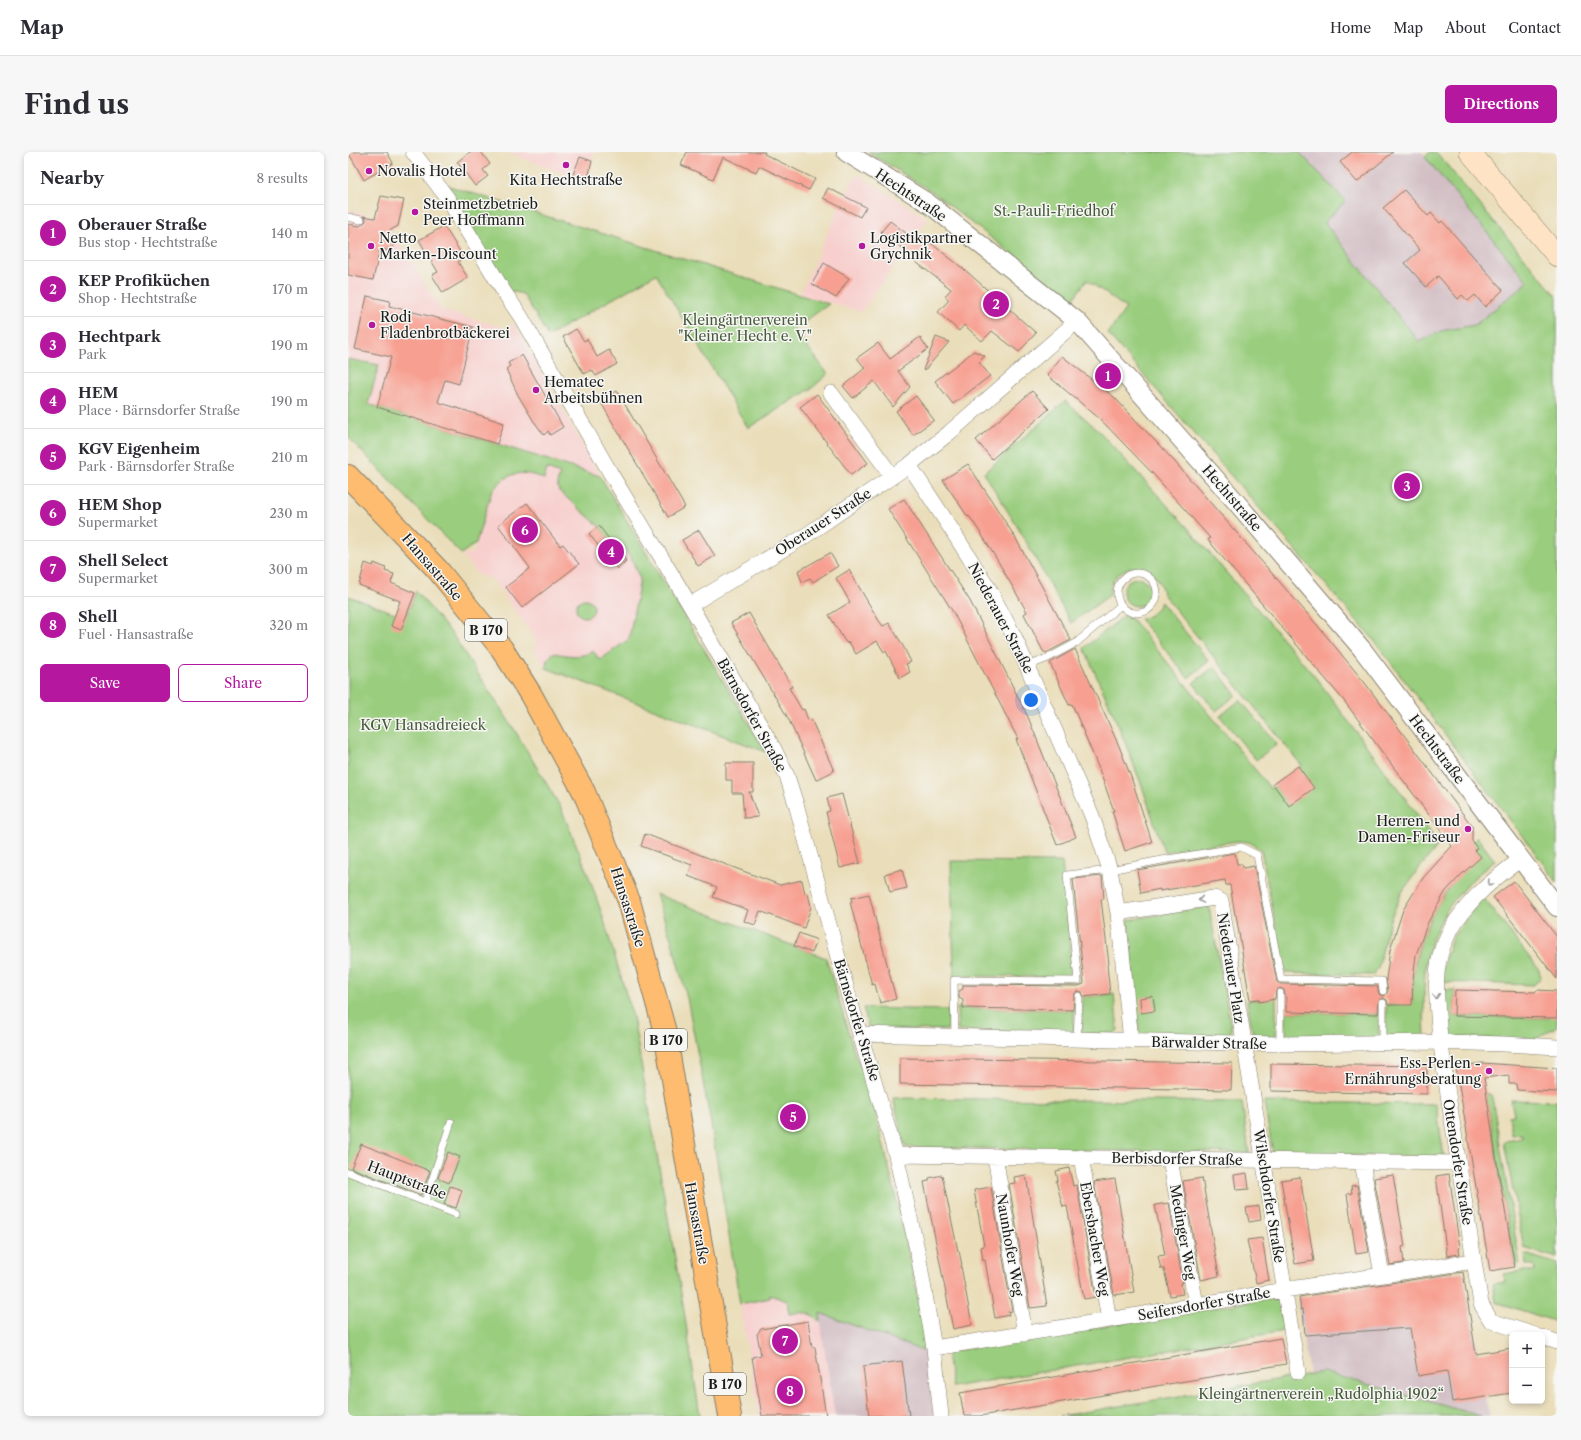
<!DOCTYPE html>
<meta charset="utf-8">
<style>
body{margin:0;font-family:"Libre Caslon Text",serif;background:#f7f7f7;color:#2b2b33}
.controls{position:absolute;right:12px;bottom:12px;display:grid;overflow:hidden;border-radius:6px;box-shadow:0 2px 6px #0003}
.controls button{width:36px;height:36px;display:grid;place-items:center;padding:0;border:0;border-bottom:1px solid #e1e1e2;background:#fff;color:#2b2b33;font:20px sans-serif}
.you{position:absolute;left:683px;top:548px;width:14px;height:14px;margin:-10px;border:3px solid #fff;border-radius:50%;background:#1a73e8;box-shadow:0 0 0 6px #1a73e833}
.badge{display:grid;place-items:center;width:26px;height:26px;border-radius:50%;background:#b5179e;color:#fff;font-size:13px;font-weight:700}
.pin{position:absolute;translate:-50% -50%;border:2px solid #fff;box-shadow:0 1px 4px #0006}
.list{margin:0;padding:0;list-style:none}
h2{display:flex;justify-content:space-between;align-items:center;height:52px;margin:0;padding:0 16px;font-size:17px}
h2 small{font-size:13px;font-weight:400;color:#7c7c81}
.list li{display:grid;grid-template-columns:26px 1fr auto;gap:12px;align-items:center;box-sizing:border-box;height:56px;padding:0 16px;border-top:1px solid #e1e1e2}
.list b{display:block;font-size:15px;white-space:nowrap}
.list p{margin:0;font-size:13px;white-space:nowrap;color:#7c7c81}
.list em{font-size:13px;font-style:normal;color:#7c7c81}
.actions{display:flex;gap:8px;padding:12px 16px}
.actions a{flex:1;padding:9px 0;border:1px solid #b5179e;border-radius:6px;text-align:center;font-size:14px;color:#b5179e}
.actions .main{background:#b5179e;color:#fff}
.map{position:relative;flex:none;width:1209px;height:1264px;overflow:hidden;border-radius:6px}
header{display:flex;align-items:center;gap:24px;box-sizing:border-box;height:56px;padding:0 20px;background:#fff;border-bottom:1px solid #e1e1e2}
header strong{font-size:19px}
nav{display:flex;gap:22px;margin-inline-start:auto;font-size:14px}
.intro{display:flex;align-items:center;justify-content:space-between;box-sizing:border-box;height:96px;padding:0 24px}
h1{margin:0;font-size:28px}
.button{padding:10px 18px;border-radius:6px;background:#b5179e;color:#fff;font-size:14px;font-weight:700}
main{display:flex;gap:24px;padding:0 24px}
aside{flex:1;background:#fff;border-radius:6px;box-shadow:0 2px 6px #0003}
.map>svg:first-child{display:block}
.built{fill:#f7d0ce}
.industrial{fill:#d2bec4}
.green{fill:#9acd7e;stroke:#5b744d}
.building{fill:#f7a092}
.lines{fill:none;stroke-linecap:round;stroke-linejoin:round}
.service-casing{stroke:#837d6b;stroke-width:8}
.minor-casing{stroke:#837d6b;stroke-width:16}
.tertiary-casing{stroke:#837d6b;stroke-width:20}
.secondary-casing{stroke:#837d6b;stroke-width:22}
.primary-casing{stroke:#837d6b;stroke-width:24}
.service{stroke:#fff;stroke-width:7}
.minor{stroke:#fff;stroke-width:15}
.tertiary{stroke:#fff;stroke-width:18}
.secondary{stroke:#fee4c5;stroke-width:21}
.primary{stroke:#fdbc6f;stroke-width:22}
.oneway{stroke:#999}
.poi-dot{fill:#b5179e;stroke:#f6f6f2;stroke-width:1.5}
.labels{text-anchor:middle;stroke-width:3;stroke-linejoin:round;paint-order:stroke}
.shield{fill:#f6f6f2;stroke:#5d5d5c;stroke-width:1}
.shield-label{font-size:13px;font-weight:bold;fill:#1c1c1c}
.poi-label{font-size:14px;fill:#1c1c1c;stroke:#f6f6f2;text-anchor:start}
.street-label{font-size:14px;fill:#1c1c1c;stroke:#f6f6f2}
.park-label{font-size:14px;fill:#485a3e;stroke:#f6f6f2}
</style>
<header>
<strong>Map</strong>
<nav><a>Home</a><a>Map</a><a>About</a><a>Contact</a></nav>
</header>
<div class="intro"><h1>Find us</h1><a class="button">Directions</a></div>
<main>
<aside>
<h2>Nearby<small>8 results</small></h2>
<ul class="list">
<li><span class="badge">1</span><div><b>Oberauer Straße</b><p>Bus stop · Hechtstraße</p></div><em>140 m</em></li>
<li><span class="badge">2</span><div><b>KEP Profiküchen</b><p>Shop · Hechtstraße</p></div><em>170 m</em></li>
<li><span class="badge">3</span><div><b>Hechtpark</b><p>Park</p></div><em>190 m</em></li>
<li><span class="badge">4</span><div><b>HEM</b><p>Place · Bärnsdorfer Straße</p></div><em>190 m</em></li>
<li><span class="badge">5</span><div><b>KGV Eigenheim</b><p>Park · Bärnsdorfer Straße</p></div><em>210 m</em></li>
<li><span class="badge">6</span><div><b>HEM Shop</b><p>Supermarket</p></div><em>230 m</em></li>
<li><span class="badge">7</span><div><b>Shell Select</b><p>Supermarket</p></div><em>300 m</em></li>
<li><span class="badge">8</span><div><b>Shell</b><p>Fuel · Hansastraße</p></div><em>320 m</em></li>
</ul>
<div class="actions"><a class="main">Save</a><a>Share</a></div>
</aside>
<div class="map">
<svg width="1209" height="1264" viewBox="0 0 1209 1264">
<rect width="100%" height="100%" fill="#f6f6f2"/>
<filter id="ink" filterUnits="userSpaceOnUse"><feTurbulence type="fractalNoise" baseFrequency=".025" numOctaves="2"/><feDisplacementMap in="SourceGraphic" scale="8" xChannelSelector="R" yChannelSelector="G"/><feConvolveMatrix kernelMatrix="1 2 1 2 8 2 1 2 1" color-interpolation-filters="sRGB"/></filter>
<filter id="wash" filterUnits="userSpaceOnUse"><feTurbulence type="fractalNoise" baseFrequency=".012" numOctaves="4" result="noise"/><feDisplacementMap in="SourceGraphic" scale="16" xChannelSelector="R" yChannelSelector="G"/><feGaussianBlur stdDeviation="0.9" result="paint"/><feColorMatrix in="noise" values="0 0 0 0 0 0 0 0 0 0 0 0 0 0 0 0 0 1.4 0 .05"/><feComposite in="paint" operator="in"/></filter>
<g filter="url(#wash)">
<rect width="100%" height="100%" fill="#eadeba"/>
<!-- built -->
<path class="built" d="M159,0H246L239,31Z
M509,22L580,67L557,98L513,160L452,142L490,58Z
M0,58L36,66L93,158L157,176L166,172L252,324L20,252L31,213L0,207Z
M199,317L213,322L209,331L211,339L251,374L263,390L268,386L283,405L292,427L281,487L252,508L239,503L229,505L205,501L199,508L198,516L187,498L188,489L186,485L144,427L130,423L113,402L117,403L126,400L142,345L152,330L161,324L172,321L184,322Z
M422,1142L439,1149L441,1162L455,1160L465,1162L473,1171L487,1264H411L392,1152L422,1146Z"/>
<!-- industrial -->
<path class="industrial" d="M951,0H1074L1180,130L1127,173L1093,179L1071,190L975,69L997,49Z
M1115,1119L1141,1264H1133L975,1220L961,1222L949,1146Z
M471,1161L578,1200L586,1264H487Z"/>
<!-- green -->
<path class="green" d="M520,0H951L998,49L976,70L1071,190L1093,179L1127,173L1180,130L1077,5L1082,0H1088L1209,145V730L1025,487L760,182L778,156L739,128L725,147L688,121L586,41Z
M98,33L481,152L446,177L480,222L464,236L400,276L308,122L200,184L175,142L162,139Z
M0,207L31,213L20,252L252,324L418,600L198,516L199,508L205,501C219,503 233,507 245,499L252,508L281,487L292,427L283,405L268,386L263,390L251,374L211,339L209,331L212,322L199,317L196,327C176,318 160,319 146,337L144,338L128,391L113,402L0,285Z
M717,249L749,277L840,376L930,481L972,531L1088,688V696L1069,719L1054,740L1042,768L1030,816L1025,823L937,821L913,698L901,690L890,689L816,700L794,634L771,575L736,496L776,464L784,467L923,637L954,614L815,442C809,404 761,409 762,443L723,471L675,384L636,321Z
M775 440a14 14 0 1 1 28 0a14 14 0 1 1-28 0Z
M68,439L104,482L166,577L213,656L237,714L254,762L285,865L334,1146L352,1264H0V444L58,465Z
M228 456a9 9 0 1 1 18 0a9 9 0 1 1-18 0Z
M813,450L861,509L840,526L792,467C803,465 808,459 813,450Z
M866,515L888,543L868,559L845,531Z
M892,548L929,592L908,608L872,564Z
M1129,685L1147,709C1117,731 1097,754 1084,789C1082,796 1079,803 1078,810C1075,835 1076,860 1077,886L1038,885V853L1064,852C1063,811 1074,774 1098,740C1107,726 1120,716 1132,705L1127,698L1129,696L1124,690Z
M603,709L714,710L725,817L718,825L606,824Z
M308,742L478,806L508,905C523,933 528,965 536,995C552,1060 566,1126 579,1191L578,1200L472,1161L473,1171C462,1159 456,1160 441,1162L439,1149L422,1143V1146L392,1152L363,972L339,846L324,790Z
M1135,745L1191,818L1193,825L1186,833L1093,830L1094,817L1104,786Z
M861,754L883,875L882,881L877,884L796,883L791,881L780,768Z
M1094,838H1107L1106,864L1201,866L1207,861L1209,864V874L1185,889L1102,884L1099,879Z
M766,842L770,878L767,881L734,882V845Z
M928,844V885L905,883L899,849L911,847V849Z
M515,856L600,858V878L521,877Z
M609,856L726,858V881L610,879Z
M938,860L1031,862V886H938Z
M1138,942H1142L1144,945L1171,1107V1111L1167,1114Z
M545,946L894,950L901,1001L557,995Z
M1163,948L1209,949V1106L1176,1096L1156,991L1158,989L1174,986V982L1164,983L1161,964L1166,963Z
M916,950L1088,952L1096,1005L925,1002Z
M1177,1102L1209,1112V1170L1148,1150L1145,1132L1157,1130L1156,1122L1174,1119H1187L1186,1113H1178Z
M925,1146L931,1149L936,1179L604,1235L599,1202L600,1200Z
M975,1220L1133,1264H712Z"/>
<g id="blocks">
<!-- building -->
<path class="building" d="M0,0H39L45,11L16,28Z
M122,0H133L142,12L135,18L140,24L127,34L109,10Z
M339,0H417L416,2L467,27L461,38L411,14L408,20L375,5L365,27L333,13Z
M1004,0H1045L1009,30L992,10Z
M232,5L244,9L239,31L224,25Z
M480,36L518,55L512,65L475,46Z
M1056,38L1080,64L1083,61L1092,71L1094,69L1155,138L1137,155L1127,143L1120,149L1114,143L1110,147L1090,124L1078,135L1057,111L1072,98L1035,56Z
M33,44L56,48L50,74L39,80L46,91L44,99L32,97L25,128L0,123V72L12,74L18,69V66L15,64L27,66Z
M542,69L570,90L575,85L617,118L688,181L671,200L644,179L634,189L616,173L611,179L590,160L601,148L597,144L603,137L560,104L562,102L533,80Z
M96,74L116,106L110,110L120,126L95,141L84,123L90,120L71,88Z
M476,111L501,126L488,146L464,132Z
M19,144L42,149L41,154L125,175L111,232L97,228L90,250L156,271L149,292L29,255L43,205L7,197Z
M228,177L236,189L239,187L249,205L261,198L269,212L248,224L244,218L236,222L215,185Z
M572,185L580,197L550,219L562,235L545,255L526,229L505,246L495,234L517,216L509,206L530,191L542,207Z
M588,185L601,190L576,219L575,218Z
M626,199L637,204L631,210L642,224L605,252L587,229Z
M174,203L215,275L202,283L200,279L196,283L185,268L170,243L158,217L162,214L160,211Z
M714,204L766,245L826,309L970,474L1017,531L1124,674V689L1129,696L1127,698L1133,705L1114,722L1098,739L1080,770L1068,803L1065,827L1064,853H1040L1039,848L1035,846L1031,849L1030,862L938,860V845H937L936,838L932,836L928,839L927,847L911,850V847L902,848L888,763H887L882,733H878L877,728L812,739V737L793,741L789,718L887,701L889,712H894L895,716L906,714L929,830L933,832L1029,834L1031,842L1036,844L1039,841L1040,839L1038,827L1042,798L1055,758L1075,726L1104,694L997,550L860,388L862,386L807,324L752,267L699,223Z
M269,239L337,355L320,365L252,249Z
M684,239L701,257L644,307L628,288Z
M469,242L520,311L503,323L452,255Z
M568,244L586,268L565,283L548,259Z
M620,312L667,385L723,488L698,501L695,499L676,462L679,460L651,411L632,380L621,364L620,365L595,328Z
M556,347L622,449L680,565L728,685L709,693L668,587H670L605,460L540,357Z
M179,351L212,394L215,392L231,412L174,456L158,435L182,416L150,373Z
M251,374L278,409L269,417L241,382Z
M351,378L367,404L350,414L334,388Z
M482,401L490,414L465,430L462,426L454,430L450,419Z
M17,411L25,414L26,411L38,416L37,419L46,422L43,431L67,441L53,478L43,474L52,449L11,433Z
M501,418L531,469L535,474L541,471L554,492L563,510L558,512L562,520L552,526L538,499L536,500L529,489L508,502L501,490L498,491L481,463L502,450L488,426Z
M401,461L444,535L441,536L454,558L456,557L460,568L463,567L486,619L468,628L440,566L383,471Z
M727,497L771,594L783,625L804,690L777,699L764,659H766L751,617L724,552L721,553L702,511Z
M378,611H405V640H401L410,665L396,666L394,641H384V628H378Z
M950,614L966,636L941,654L925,632Z
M494,642L512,711L492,716L478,660L482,659L479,646Z
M297,682L432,733L454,728L457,742L460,741L463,755L456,776L412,759L407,773L396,769L400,758L365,745L369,735L340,724L344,713L293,694Z
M554,717L559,736L542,740L537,722Z
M754,724L756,747H753L761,812L759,813L762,842L736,845L734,840L729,839L726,843L725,858L615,856V848L611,846V839L615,837V833L730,834L736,832L725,727Z
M1166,729L1209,785V827L1145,745Z
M521,742L548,847L532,851L527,832L524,833L502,750H504L503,746Z
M451,781L469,788L464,801L446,794Z
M1107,838L1187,840L1189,838L1209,839V866L1106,864Z
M805,844L807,859L793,861L792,846Z
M552,906L884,911L883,938L552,932Z
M1134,911L1209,916V940L1169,938L1168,932H1161V923L1136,926L1150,1018L1167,1115L1142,1119L1108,915Z
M923,912L1079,914V942L923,939Z
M13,992L82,1019L73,1043L3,1016Z
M100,1000L112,1005L101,1031L90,1026Z
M721,1016L725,1034L729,1033L748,1145L736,1147L719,1054L715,1055L708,1029L710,1028L708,1019Z
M899,1021L901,1037L888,1038L886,1023Z
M1101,1022L1112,1096L1111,1097L1112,1102L1099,1104L1088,1024Z
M594,1023L610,1099H611L614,1113L613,1114L624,1173L605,1177L576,1030L581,1029V1026Z
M678,1023L699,1154L682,1156L661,1032L667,1031L666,1025Z
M1045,1023L1057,1094L1054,1095L1056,1111L1042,1113L1026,1026Z
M952,1025L966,1109L947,1112L933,1028Z
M854,1026L871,1124L853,1128L835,1029Z
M767,1027L786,1140L766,1143L746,1030Z
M1009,1033L1021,1100L1008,1102L999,1042L1004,1041L1003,1034Z
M102,1034L114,1038L108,1056L96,1052Z
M643,1035L664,1159L660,1160L661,1163L647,1166L637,1108L635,1109L633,1095L636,1094L626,1038Z
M821,1051L835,1131H833L835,1142L822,1144L816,1117H813L810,1104L817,1103L807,1053Z
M911,1054L913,1068L901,1070L898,1056Z
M914,1086L921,1128L908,1131L899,1088Z
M1115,1120L1128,1202L1164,1196V1241L1104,1250L1099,1219L1070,1224L1062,1176L957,1183L955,1157L953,1158L951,1145Z
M460,1169L464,1195H467L478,1264H414L404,1205L413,1203L409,1182L413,1177Z
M933,1186L938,1212L632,1264H616L612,1241Z
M554,1209L561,1264H521L515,1214Z"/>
</g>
</g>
<g filter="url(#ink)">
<use href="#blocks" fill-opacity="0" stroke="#837d6b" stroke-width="1"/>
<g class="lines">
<!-- service casing -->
<g class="service-casing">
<path id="service" d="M0,65L13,68
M769 441a20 20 0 1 1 40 0a20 20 0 1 1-40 0Z
M680,514L700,506L728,491L773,453
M1035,851V890
M607,885L606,828L730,829L719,723L762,718L814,708L893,695L909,703L933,827L1034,829L1035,839
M729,887L731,844
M932,892V841
M0,1020L108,1062
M77,1050L103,970"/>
</g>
<!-- minor casing -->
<g class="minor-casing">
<path id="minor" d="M65,0L100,47L156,140L173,165L263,322L342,453L426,597L439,624L448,652L502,849L548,1003L570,1102L586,1196L593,1264
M483,241L544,324
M561,313L602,375L641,437L666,484L744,664L762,718L770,761L783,889
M342,453L454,386L561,313L601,281L729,169
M1173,707C1141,730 1109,757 1095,794C1085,821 1089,848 1091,875C1095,913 1101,950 1107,987C1115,1042 1124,1097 1133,1152L1143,1169L1187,1183
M770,761L866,746L873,749L950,1220
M512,882L932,892L1093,890L1156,892L1209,895
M548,1003L1111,1011
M647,1004L677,1182
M733,1005L761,1168
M822,1007L848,1153
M1014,1010L1034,1123
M1194,1185L1209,1190
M586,1196L761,1168L936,1138L1126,1109"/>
</g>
<!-- tertiary casing -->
<g class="tertiary-casing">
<path id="tertiary" d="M498,0L580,51L729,169L889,351L1014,497L1209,755"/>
</g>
<!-- secondary casing -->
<g class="secondary-casing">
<path id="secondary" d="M1122,0L1209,104"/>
</g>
<!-- primary casing -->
<g class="primary-casing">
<path id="primary" d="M0,324L89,417L154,497L183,543L236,640L281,749L317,880L382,1264"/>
</g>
<!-- service -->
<use href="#service" class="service"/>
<!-- minor -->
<use href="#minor" class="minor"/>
<!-- tertiary -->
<use href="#tertiary" class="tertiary"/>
<!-- secondary -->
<use href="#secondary" class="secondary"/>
<!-- primary -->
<use href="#primary" class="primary"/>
</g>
<!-- one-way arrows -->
<defs><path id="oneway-chevron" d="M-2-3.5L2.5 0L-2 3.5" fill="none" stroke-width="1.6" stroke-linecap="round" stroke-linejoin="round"/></defs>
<g class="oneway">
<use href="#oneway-chevron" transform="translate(1142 731) rotate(136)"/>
<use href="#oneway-chevron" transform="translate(853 748) rotate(171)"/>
<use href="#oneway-chevron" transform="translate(1088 844) rotate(86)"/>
</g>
</g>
<!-- markers -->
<g class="poi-dot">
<circle cx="218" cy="13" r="4"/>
<circle cx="21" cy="19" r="4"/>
<circle cx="67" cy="60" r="4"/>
<circle cx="23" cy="94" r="4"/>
<circle cx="514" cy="94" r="4"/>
<circle cx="24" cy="173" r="4"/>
<circle cx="188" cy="238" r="4"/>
<circle cx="1120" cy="677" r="4"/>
<circle cx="1141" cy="919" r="4"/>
</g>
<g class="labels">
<!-- shield labels -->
<g class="shield">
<rect x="117" y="467" width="42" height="22" rx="3"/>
<rect x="297" y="877" width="42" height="22" rx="3"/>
<rect x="356" y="1221" width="42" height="22" rx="3"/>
</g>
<g class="shield-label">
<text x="138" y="483">B 170</text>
<text x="318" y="893">B 170</text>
<text x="377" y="1237">B 170</text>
</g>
<!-- poi labels -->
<g class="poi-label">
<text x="29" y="24">Novalis Hotel</text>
<text x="218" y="33" text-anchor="middle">Kita Hechtstraße</text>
<text x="75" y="57">Steinmetzbetrieb<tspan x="75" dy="16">Peer Hoffmann</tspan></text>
<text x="31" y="91">Netto<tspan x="31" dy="16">Marken-Discount</tspan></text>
<text x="522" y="91">Logistikpartner<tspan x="522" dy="16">Grychnik</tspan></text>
<text x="32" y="170">Rodi<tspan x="32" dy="16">Fladenbrotbäckerei</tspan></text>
<text x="196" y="235">Hematec<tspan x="196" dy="16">Arbeitsbühnen</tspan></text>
<text x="1112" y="674" text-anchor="end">Herren- und<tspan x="1112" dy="16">Damen-Friseur</tspan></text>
<text x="1133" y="916" text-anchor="end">Ess-Perlen -<tspan x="1133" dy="16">Ernährungsberatung</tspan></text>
</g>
<!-- street labels -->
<g class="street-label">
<text transform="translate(563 43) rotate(34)" y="5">Hechtstraße</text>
<text transform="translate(884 346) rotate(49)" y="5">Hechtstraße</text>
<text transform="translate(475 370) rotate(-33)" y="5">Oberauer Straße</text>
<text transform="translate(84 415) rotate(49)" y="5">Hansastraße</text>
<text transform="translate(653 466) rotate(62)" y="5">Niederauer Straße</text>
<text transform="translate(404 563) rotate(61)" y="5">Bärnsdorfer Straße</text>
<text transform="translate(1089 597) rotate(53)" y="5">Hechtstraße</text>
<text transform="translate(280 755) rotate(72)" y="5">Hansastraße</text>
<text transform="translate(883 816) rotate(81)" y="5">Niederauer Platz</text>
<text transform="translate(509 868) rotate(73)" y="5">Bärnsdorfer Straße</text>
<text transform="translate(861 891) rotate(1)" y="5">Bärwalder Straße</text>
<text transform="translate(829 1007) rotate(1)" y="5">Berbisdorfer Straße</text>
<text transform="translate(1110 1010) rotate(81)" y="5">Ottendorfer Straße</text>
<text transform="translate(59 1028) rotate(21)" y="5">Hauptstraße</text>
<text transform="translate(921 1044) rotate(81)" y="5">Wilschdorfer Straße</text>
<text transform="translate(349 1071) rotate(80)" y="5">Hansastraße</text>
<text transform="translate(835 1080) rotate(80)" y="5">Medinger Weg</text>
<text transform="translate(747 1087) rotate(80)" y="5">Ebersbacher Weg</text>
<text transform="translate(662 1093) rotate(80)" y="5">Naunhofer Weg</text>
<text transform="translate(856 1152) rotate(-10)" y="5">Seifersdorfer Straße</text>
</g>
<!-- park labels -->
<g class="park-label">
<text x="706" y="64">St.-Pauli-Friedhof</text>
<text x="397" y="173">Kleingärtnerverein<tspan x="397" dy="16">"Kleiner Hecht e. V."</tspan></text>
<text x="75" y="578">KGV Hansadreieck</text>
<text x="973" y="1247">Kleingärtnerverein „Rudolphia 1902“</text>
</g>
</g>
</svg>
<div class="controls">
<button>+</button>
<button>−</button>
</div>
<div class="you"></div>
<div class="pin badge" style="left:760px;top:224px">1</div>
<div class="pin badge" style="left:648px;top:152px">2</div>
<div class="pin badge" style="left:1059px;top:334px">3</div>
<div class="pin badge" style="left:263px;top:400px">4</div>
<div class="pin badge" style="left:445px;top:965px">5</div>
<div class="pin badge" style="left:177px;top:378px">6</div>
<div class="pin badge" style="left:437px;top:1189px">7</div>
<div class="pin badge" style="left:442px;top:1239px">8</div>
</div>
</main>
